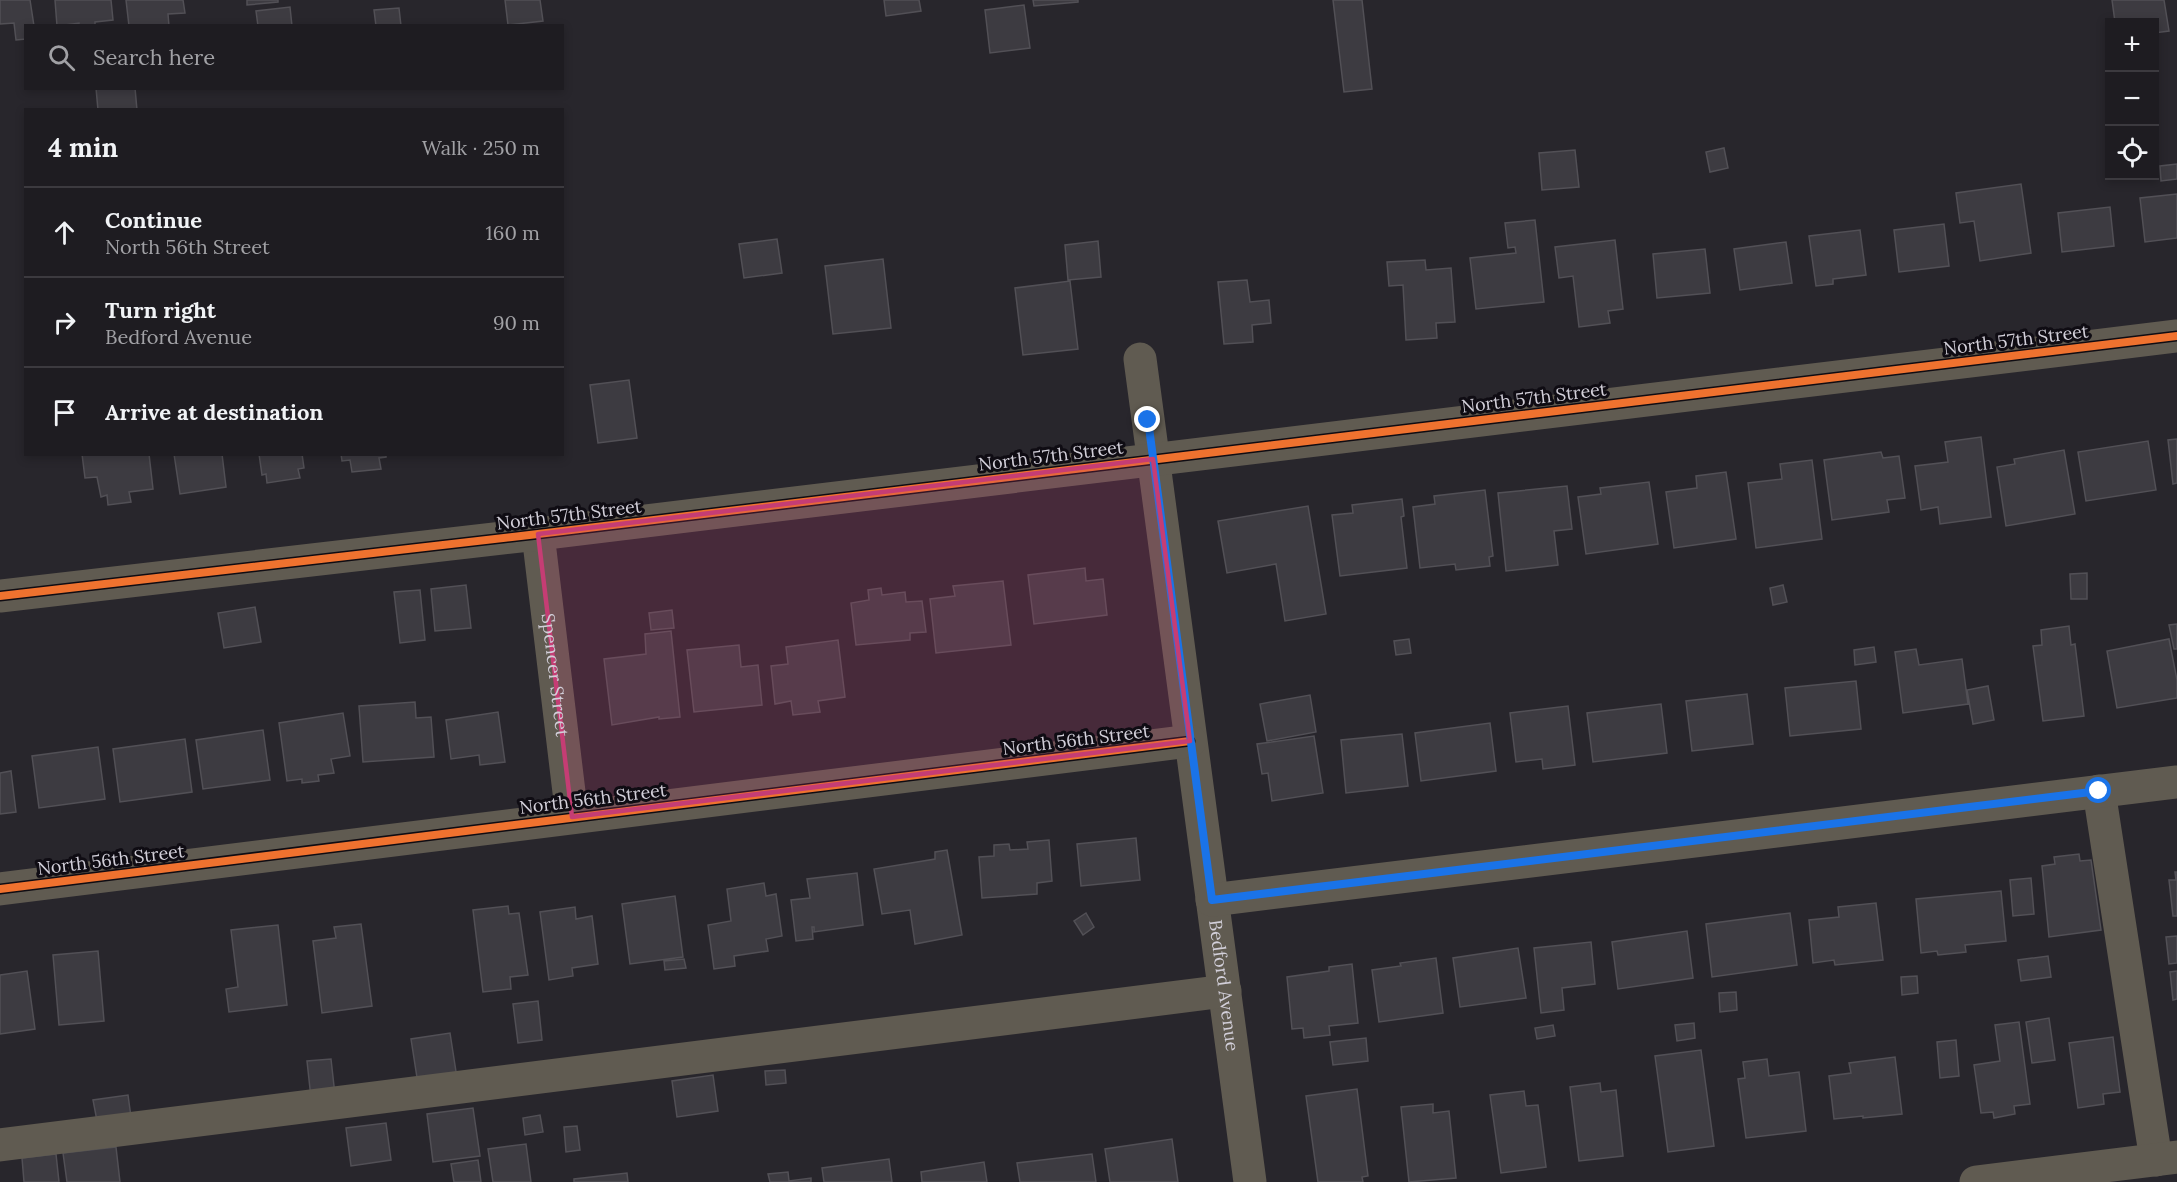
<!DOCTYPE html>
<meta charset="utf-8">
<style>
body{margin:0;font-family:Lora,serif;background:#26252a;color:#f1f3f6}
.controls{position:absolute;right:18px;top:18px;display:grid;overflow:hidden;border-radius:0px;box-shadow:0 3px 9px #0003}
.controls button{width:54px;height:54px;display:grid;place-items:center;padding:0;border:0;border-bottom:2px solid #3c3a3f;background:#1e1c21;color:#f1f3f6;font:30px sans-serif}
.stop{position:absolute;width:18px;height:18px;margin:-14px;border:4px solid #1a73e8;border-radius:50%;background:#fff}
.stop.end{background:#1a73e8;border-color:#fff;box-shadow:0 2px 6px #0008}
.list{margin:0;padding:0;list-style:none}
h2{display:flex;justify-content:space-between;align-items:center;height:78px;margin:0;padding:0 24px;font-size:26px}
h2 small{font-size:20px;font-weight:400;color:#a1a1a5}
.list li{display:grid;grid-template-columns:39px 1fr auto;gap:18px;align-items:center;box-sizing:border-box;height:90px;padding:0 24px;border-top:2px solid #3c3a3f}
.list b{display:block;font-size:22px;white-space:nowrap}
.list p{margin:0;font-size:20px;white-space:nowrap;color:#a1a1a5}
.list em{font-size:20px;font-style:normal;color:#a1a1a5}
.icon{flex:none;width:33px;height:33px;fill:none;stroke:currentColor;stroke-width:2;stroke-linecap:round;stroke-linejoin:round}
.map{position:relative;flex:none;width:2177px;height:1182px;overflow:hidden}
.search{position:absolute;background:#1e1c21;box-shadow:0 3px 9px #0003;left:24px;top:24px;width:540px;height:66px;display:flex;align-items:center;gap:15px;box-sizing:border-box;padding:0 21px;border-radius:0px;color:#a1a1a5;font-size:22px}
.panel{position:absolute;background:#1e1c21;box-shadow:0 3px 9px #0003;left:24px;top:108px;width:540px;height:348px;border-radius:0px}
.map>svg:first-child{display:block}
.building{fill:#3d3b41;stroke:#525056;stroke-width:1.5}
.lines{fill:none;stroke-linecap:round;stroke-linejoin:round}
.minor{stroke:#605b51;stroke-width:33}
.cycleway-casing{stroke:#0f0c13;stroke-width:11}
.cycleway{stroke:#ef722f;stroke-width:8}
.route{stroke:#1a73e8;stroke-width:8}
.marked{fill:#c53d74;fill-opacity:0.2;stroke:#c53d74;stroke-width:4.5;stroke-linejoin:round}
.labels{text-anchor:middle;stroke-width:6;stroke-linejoin:round;paint-order:stroke}
.street-label{font-size:18px;fill:#d2cfd9;stroke:#0f0c13}
</style>
<div class="map">
<svg width="2177" height="1182" viewBox="0 0 2177 1182">
<rect width="100%" height="100%" fill="#28262c"/>
<!-- building -->
<path class="building" d="M0,0H30L34,26H26V39L16,40L14,23L0,24Z
M55,0H111L113,20L95,22V26H79V23L57,26Z
M126,0H183L185,13L168,14L169,26H129Z
M247,0H278V2L247,5Z
M505,0H540L543,21L508,25Z
M884,0H919L921,11L886,16Z
M1033,0H1078V2L1034,6Z
M1333,0H1362L1372,89L1344,92Z
M2112,0H2164L2169,31L2154,33V22H2115Z
M1024,5L1030,48L990,53L985,10Z
M290,7L292,26H258L256,11Z
M399,8L401,26H376L374,10Z
M96,88H135L137,110H98Z
M1724,148L1728,168L1710,172L1706,152Z
M1575,150L1579,187L1542,190L1539,153Z
M2177,164V179L2161,181L2160,166Z
M2021,184L2031,253L1980,261L1974,221L1960,223L1956,193Z
M2177,194V238L2145,242L2140,198Z
M2110,207L2114,246L2062,252L2058,213Z
M1535,220L1544,302L1476,309L1470,258L1516,253L1515,247L1508,248L1505,223Z
M1944,224L1949,266L1899,272L1894,230Z
M1860,230L1866,275L1833,279V284L1816,286L1809,236Z
M777,239L782,273L744,278L739,244Z
M1615,240L1623,309L1608,311L1610,323L1579,327L1573,276L1559,278L1555,247Z
M1098,241L1101,277L1068,280L1065,245Z
M1786,242L1792,283L1740,290L1734,249Z
M1705,249L1710,293L1657,298L1653,254Z
M883,259L891,328L833,334L825,266Z
M1425,260L1426,270L1451,268L1455,322L1436,323L1437,338L1406,340L1403,285L1389,286L1387,262Z
M1247,280L1250,302L1269,300L1271,323L1252,325L1253,342L1224,344L1218,282Z
M1070,281L1078,349L1023,355L1015,288Z
M629,380L637,438L598,443L590,385Z
M1981,437L1991,517L1940,524L1938,507L1921,510L1915,466L1948,462L1945,442Z
M2177,439V483L2173,484L2168,440Z
M2148,441L2156,490L2086,501L2078,452Z
M2064,450L2075,514L2006,526L1997,467L2015,464L2014,459Z
M1881,452L1883,458L1899,456L1905,498L1887,500L1889,512L1832,520L1824,460Z
M82,454H149L153,489L129,492L131,502L108,505L107,495L101,497L97,477L85,478Z
M174,454H222L226,487L180,494Z
M259,454H302L304,468L298,469L300,478L267,483L266,474L262,475Z
M341,454H386V457L379,458L381,469L352,472L350,460L342,461Z
M1812,460L1822,539L1756,548L1748,483L1782,479L1780,464Z
M1726,472L1736,539L1674,548L1666,492L1697,488L1696,476Z
M1649,482L1658,544L1586,554L1578,497L1601,494L1600,488Z
M1567,486L1572,529L1554,531L1558,565L1506,571L1498,493Z
M1485,490L1493,556L1489,557L1490,566L1456,570L1455,564L1420,568L1413,507L1435,504L1434,496Z
M1402,499L1404,516L1401,517L1407,568L1340,576L1332,515L1353,513L1352,505Z
M1308,506L1326,614L1285,621L1276,564L1227,573L1218,521Z
M1085,568L1086,581L1103,579L1107,615L1034,624L1028,575Z
M2087,573V599H2071L2070,574Z
M1003,581L1011,645L936,653L930,599L955,596L953,586Z
M466,585L471,628L435,631L431,589Z
M1783,585L1787,602L1773,605L1770,588Z
M881,588L882,595L905,592L906,602L922,601L926,632L910,633V640L856,645L851,603L869,600L868,590Z
M420,590L425,640L400,643L394,592Z
M255,607L261,642L224,648L218,613Z
M672,610L674,628L651,630L649,613Z
M2177,624V649H2174L2169,625Z
M2069,626L2071,645L2075,644L2084,716L2043,721L2033,646L2042,645L2041,630Z
M671,631L680,717L659,719V717L612,725L604,659L646,654L645,634Z
M1409,639L1411,653L1396,655L1394,641Z
M2169,639L2177,680V698L2117,708L2107,651Z
M838,640L845,697L818,701L820,712L793,715L791,701L775,704L771,666L788,664L786,647Z
M739,645L741,667L758,665L762,705L694,712L687,650Z
M1874,647L1876,662L1855,665L1854,650Z
M1916,649L1919,665L1962,659L1968,704L1903,713L1895,652Z
M1856,681L1861,729L1790,736L1785,688Z
M1988,686L1994,720L1973,724L1967,690Z
M1747,694L1753,744L1692,751L1686,701Z
M1310,695L1316,732L1267,741L1260,704Z
M415,702L416,718L431,717L434,757L363,762L359,706Z
M1661,704L1667,753L1593,762L1587,713Z
M1568,706L1575,765L1543,769L1542,759L1516,762L1510,713Z
M498,712L505,762L480,765L479,755L451,759L446,720Z
M343,713L350,756L331,759L334,773L318,775L319,781L302,783V779L287,781L279,723Z
M1490,723L1496,771L1421,781L1415,733Z
M263,730L270,780L203,789L196,740Z
M1402,734L1408,786L1346,793L1341,740Z
M1314,736L1323,793L1272,801L1268,773L1262,774L1257,744Z
M185,739L192,792L120,802L113,749Z
M98,747L105,799L39,808L32,756Z
M11,771L16,812L0,814V773Z
M1136,838L1140,880L1081,886L1077,844Z
M1049,840L1052,881L1037,883V894L982,898L979,857L994,856V845L1009,844L1010,850L1028,849L1027,842Z
M947,850L962,935L915,944L910,910L882,914L874,869L935,859V852Z
M2079,854L2080,861L2091,860L2101,930L2049,937L2042,866L2055,864L2054,857Z
M2175,872H2177V916H2173L2169,880H2176Z
M857,873L863,925L814,932V927H812L813,939L796,941L791,900L810,898L807,879Z
M2031,878L2034,914L2013,916L2010,880Z
M764,883L766,896L776,894L782,936L766,939L768,951L734,956L735,966L714,969L708,925L731,921L727,889Z
M2001,891L2006,941L1965,945L1966,952L1938,955L1937,951L1921,953L1916,899Z
M675,896L683,957L630,964L622,904Z
M1876,903L1883,960L1835,965L1834,960L1813,963L1809,920L1839,917L1838,907Z
M508,906L509,914L519,913L528,975L510,977L511,989L483,992L473,910Z
M575,907L576,919L592,916L598,964L572,968L573,976L549,980L540,912Z
M1086,913L1094,927L1083,935L1074,921Z
M1790,913L1797,965L1712,977L1706,924Z
M361,924L372,1006L322,1013L313,941L336,938L334,927Z
M278,925L287,1005L229,1012L226,989L238,987L231,930Z
M1687,931L1693,978L1618,989L1612,942Z
M2177,936V963L2169,964L2166,937Z
M1591,942L1595,984L1562,988L1564,1010L1541,1013L1534,948Z
M1518,948L1526,998L1460,1007L1453,958Z
M98,951L104,1021L59,1025L53,955Z
M2048,956L2051,977L2021,981L2018,960Z
M1436,958L1443,1013L1379,1022L1372,970L1401,966L1400,963Z
M684,959L686,968L665,970L664,961Z
M1352,964L1358,1023L1329,1026L1330,1035L1304,1038L1303,1028L1292,1029L1287,977L1329,971V967Z
M27,971L35,1029L0,1034V975Z
M2177,971V999L2173,1000L2170,972Z
M1917,976L1918,993L1902,995L1901,977Z
M1736,992L1737,1010L1720,1012L1719,993Z
M538,1001L542,1040L518,1043L513,1004Z
M2049,1018L2055,1060L2032,1063L2026,1022Z
M2019,1022L2030,1104L2014,1106L2015,1114L1994,1118L1993,1112L1981,1113L1974,1065L2000,1061L1995,1025Z
M1694,1023L1695,1038L1677,1041L1675,1025Z
M1553,1025L1555,1036L1537,1039L1535,1028Z
M450,1033L457,1078L418,1084L411,1039Z
M2113,1037L2120,1092L2103,1094L2104,1104L2078,1108L2069,1043Z
M1366,1038L1368,1061L1333,1065L1330,1042Z
M1956,1040L1959,1076L1940,1078L1937,1042Z
M1701,1050L1714,1146L1668,1152L1655,1056Z
M1895,1057L1902,1114L1863,1118V1116L1834,1119L1829,1076L1851,1073L1849,1063Z
M331,1059L335,1095L311,1098L307,1061Z
M1767,1059L1769,1076L1799,1072L1806,1131L1746,1138L1738,1079L1745,1078L1743,1062Z
M785,1070L786,1083L766,1085L765,1071Z
M713,1075L718,1111L677,1117L672,1081Z
M1600,1083L1601,1092L1616,1090L1623,1156L1579,1161L1570,1087Z
M1357,1089L1368,1176L1362,1177L1363,1182H1318L1306,1096Z
M1524,1091L1526,1106L1538,1105L1546,1167L1501,1173L1490,1095Z
M128,1095L131,1117L97,1121L93,1100Z
M1433,1104V1113L1449,1111L1456,1178L1409,1182L1401,1107Z
M473,1108L480,1156L433,1162L427,1114Z
M540,1115L543,1132L525,1135L523,1118Z
M386,1123L391,1160L351,1166L346,1128Z
M577,1126L580,1150L566,1152L564,1127Z
M1172,1139L1178,1182H1110L1105,1149Z
M526,1144L531,1182H493L488,1149Z
M116,1147L120,1182H67L63,1153Z
M56,1154L59,1182H24L22,1158Z
M1092,1154L1096,1182H1020L1017,1163Z
M889,1159L892,1182H824L822,1168Z
M478,1160L481,1182H454L451,1164Z
M984,1162L987,1182H922L921,1172Z
M788,1172L789,1181L811,1178V1182H770L768,1174Z
M627,1173L628,1182H574V1179Z"/>
<g class="lines">
<!-- minor -->
<g class="minor">
<path id="s1" d="M1140,359L1250,1182"/>
<path id="s2" d="M538,534L572,817"/>
<path d="M0,596L538,534L2177,336"/>
<path d="M2099,791L2156,1160"/>
<path d="M0,889L1190,741"/>
<path d="M1212,900L2177,782"/>
<path d="M0,1145L1225,991"/>
<path d="M1976,1182L2177,1157"/>
</g>
<!-- cycleway casing -->
<g class="cycleway-casing">
<path id="cycleway" d="M0,596L538,534L2177,336
M0,889L1190,741"/>
</g>
<!-- cycleway -->
<use href="#cycleway" class="cycleway"/>
</g>
<g class="lines">
<!-- route -->
<path class="route" d="M1148,420L1212,900L2099,791"/>
</g>
<!-- marked area -->
<path class="marked" d="M1153,459L1190,741L572,817L538,534Z"/>
<g class="labels">
<!-- street labels -->
<g class="street-label">
<text transform="translate(2016 340) rotate(-7)" y="6">North 57th Street</text>
<text transform="translate(1534 398) rotate(-7)" y="6">North 57th Street</text>
<text transform="translate(1051 456) rotate(-7)" y="6">North 57th Street</text>
<text transform="translate(569 515) rotate(-7)" y="6">North 57th Street</text>
<text dy="6" stroke="none"><textPath href="#s2" startOffset="142">Spencer Street</textPath></text>
<text transform="translate(1076 740) rotate(-7)" y="6">North 56th Street</text>
<text transform="translate(593 799) rotate(-7)" y="6">North 56th Street</text>
<text transform="translate(111 860) rotate(-7)" y="6">North 56th Street</text>
<text dy="6" stroke="none"><textPath href="#s1" startOffset="632">Bedford Avenue</textPath></text>
</g>
</g>
</svg>
<div class="controls">
<button>+</button>
<button>−</button>
<button><svg class="icon" aria-label="locate" viewBox="0 0 24 24"><circle cx="12" cy="12" r="6"/><path d="M12 2v4M12 18v4M2 12h4M18 12h4"/></svg></button>
</div>
<div class="stop" style="left:2099px;top:791px"></div>
<div class="stop end" style="left:1148px;top:420px"></div>
<div class="search"><svg class="icon" aria-label="search" viewBox="0 0 24 24"><circle cx="10" cy="10" r="6"/><path d="M15 15l6 6"/></svg>Search here</div>
<section class="panel">
<h2>4 min<small>Walk · 250 m</small></h2>
<ul class="list">
<li><svg class="icon" aria-label="ahead" viewBox="0 0 24 24"><path d="M12 20V5M6 11l6-6 6 6"/></svg><div><b>Continue</b><p>North 56th Street</p></div><em>160 m</em></li>
<li><svg class="icon" aria-label="right" viewBox="0 0 24 24"><path d="M7 20v-9h11M14 6l5 5-5 5"/></svg><div><b>Turn right</b><p>Bedford Avenue</p></div><em>90 m</em></li>
<li><svg class="icon" aria-label="arrive" viewBox="0 0 24 24"><path d="M6 21V4h12l-3 4 3 4H6"/></svg><div><b>Arrive at destination</b></div></li>
</ul>
</section>
</div>
